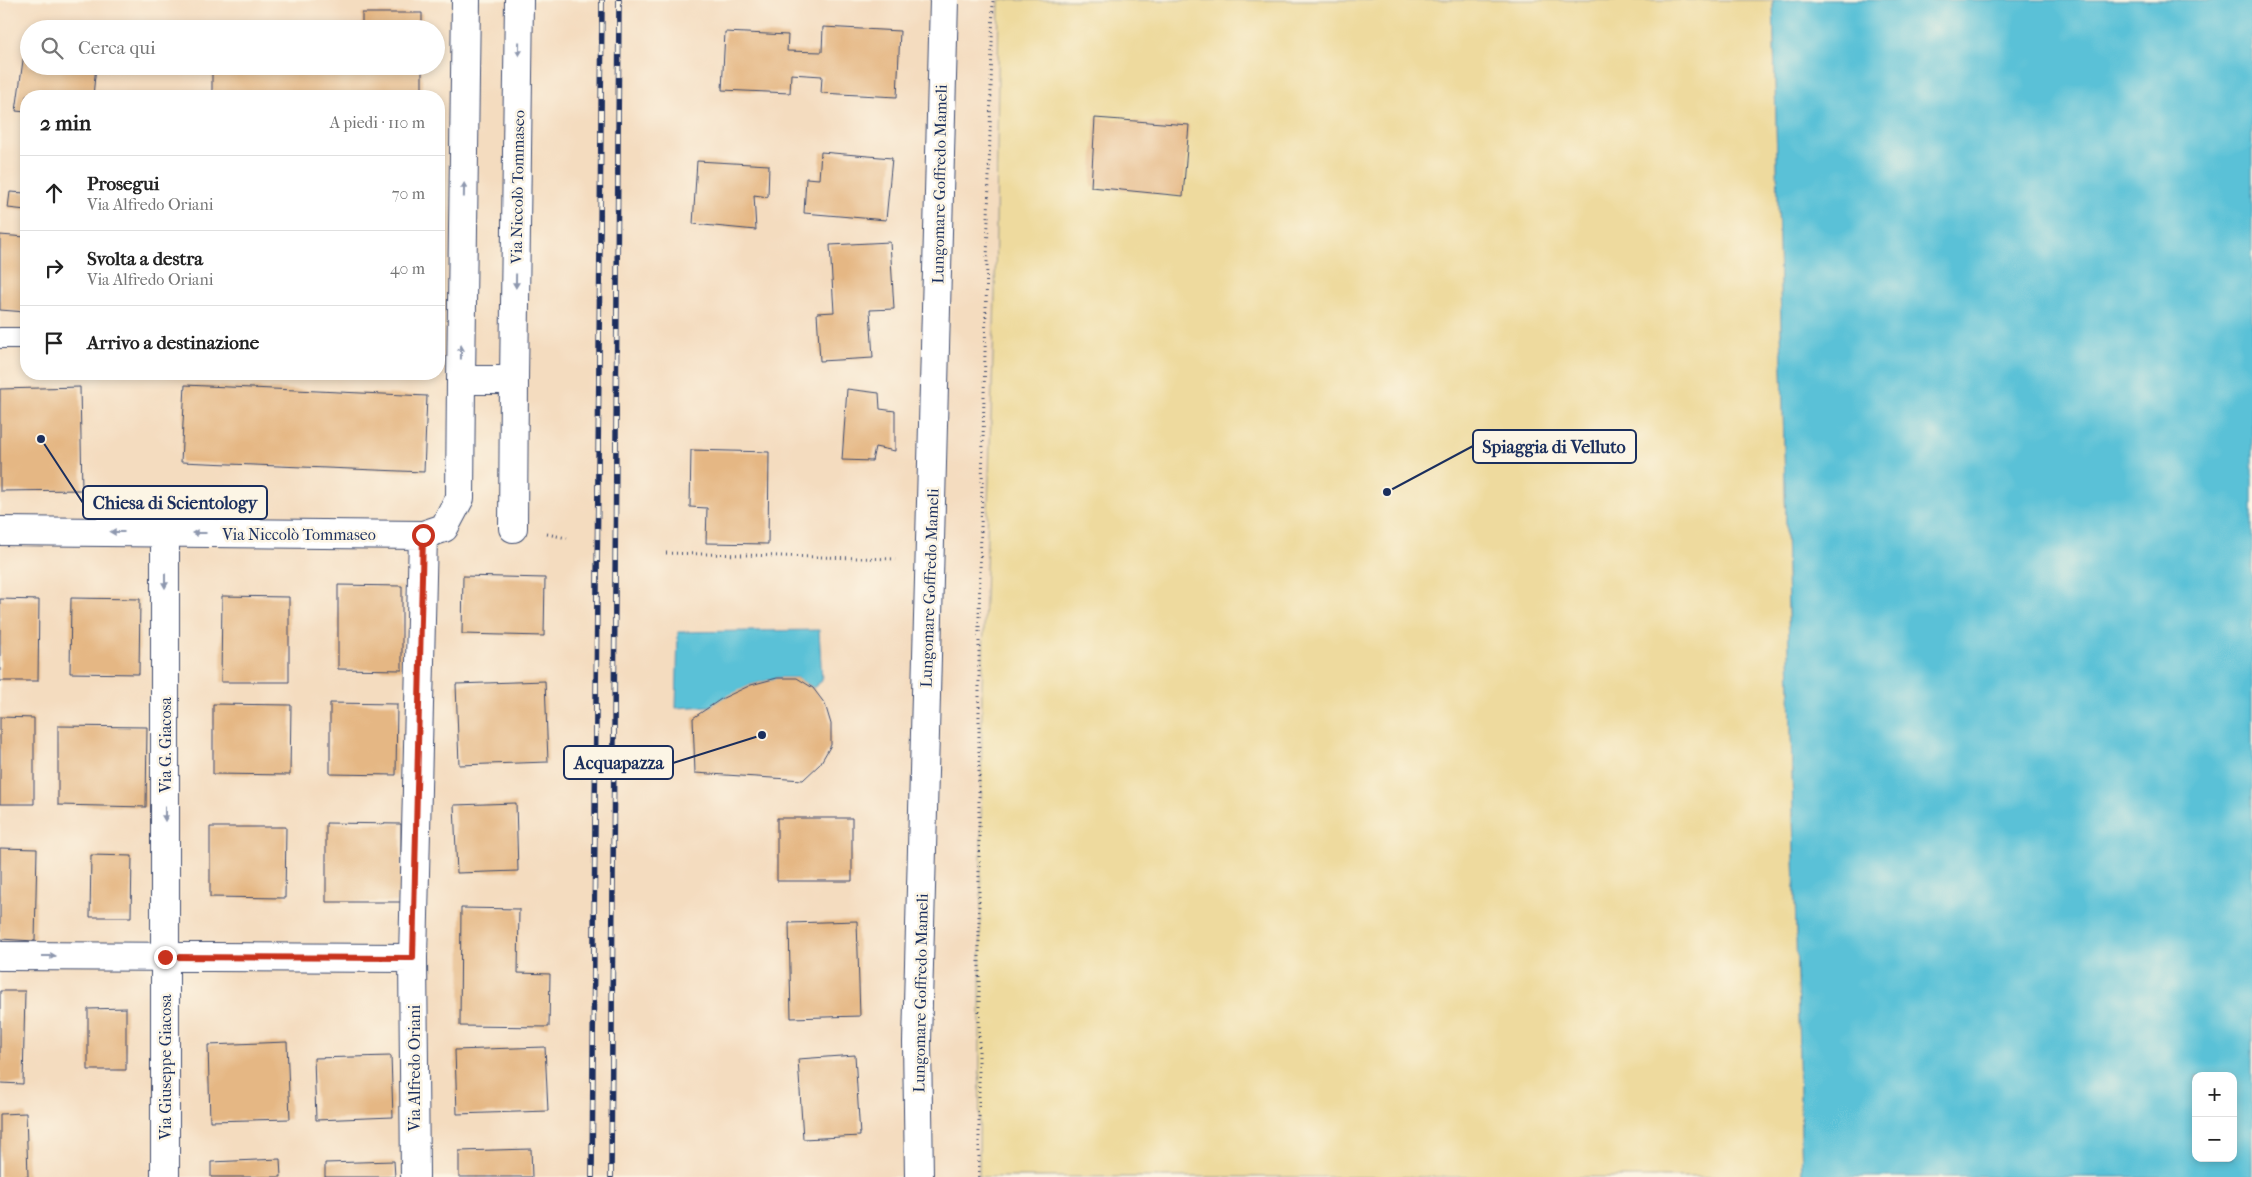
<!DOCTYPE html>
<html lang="it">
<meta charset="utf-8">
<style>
body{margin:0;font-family:"IM FELL French Canon",serif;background:#f2f2f2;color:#222}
.controls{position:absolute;right:15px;bottom:15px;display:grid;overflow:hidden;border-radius:10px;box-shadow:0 2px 8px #0003}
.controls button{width:45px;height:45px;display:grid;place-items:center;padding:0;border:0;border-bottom:1px solid #e0e0e0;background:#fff;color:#222;font:25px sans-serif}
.stop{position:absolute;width:15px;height:15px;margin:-11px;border:4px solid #c8321e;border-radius:50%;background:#fff}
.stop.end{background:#c8321e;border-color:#fff;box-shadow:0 1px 5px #0008}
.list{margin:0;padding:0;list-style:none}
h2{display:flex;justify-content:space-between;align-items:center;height:65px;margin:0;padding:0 20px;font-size:21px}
h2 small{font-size:16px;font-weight:400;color:#767676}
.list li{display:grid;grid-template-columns:32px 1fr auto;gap:15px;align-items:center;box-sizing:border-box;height:75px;padding:0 20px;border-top:1px solid #e0e0e0}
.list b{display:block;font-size:19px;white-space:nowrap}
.list p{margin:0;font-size:16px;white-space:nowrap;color:#767676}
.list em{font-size:16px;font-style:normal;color:#767676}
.icon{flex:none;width:28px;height:28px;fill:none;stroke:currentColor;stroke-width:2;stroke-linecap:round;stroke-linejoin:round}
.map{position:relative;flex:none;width:2252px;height:1177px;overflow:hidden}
.search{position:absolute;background:#fff;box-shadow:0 2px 8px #0003;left:20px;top:20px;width:425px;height:55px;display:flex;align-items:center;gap:12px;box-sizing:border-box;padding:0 18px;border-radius:28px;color:#767676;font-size:19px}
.panel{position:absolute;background:#fff;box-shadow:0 2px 8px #0003;left:20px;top:90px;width:425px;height:290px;border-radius:20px}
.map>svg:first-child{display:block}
.sand{fill:#eeda9e;stroke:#84847e}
.water{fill:#5ac1d7;stroke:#3a789a;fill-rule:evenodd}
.building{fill:#e5b784}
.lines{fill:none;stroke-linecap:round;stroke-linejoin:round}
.service-casing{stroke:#3c496d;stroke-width:22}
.minor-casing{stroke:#3c496d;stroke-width:30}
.path{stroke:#3c496d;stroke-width:3;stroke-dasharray:1 4;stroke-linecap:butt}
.service{stroke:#fff;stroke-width:20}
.minor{stroke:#fff;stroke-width:28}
.rail-casing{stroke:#1b2f5e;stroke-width:5.5}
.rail{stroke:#fcf5e5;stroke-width:4;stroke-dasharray:11;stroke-linecap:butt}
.oneway{fill:#8d97ae}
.route{stroke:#c8321e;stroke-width:6}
.labels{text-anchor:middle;stroke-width:5;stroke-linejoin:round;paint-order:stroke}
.street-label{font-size:16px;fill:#1b2f5e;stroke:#fcf5e5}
.leader{fill:none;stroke:#1b2f5e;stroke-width:2}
.callout-dot{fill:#1b2f5e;stroke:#fcf5e5;stroke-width:2}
.callout{fill:#fcf5e5;stroke:#1b2f5e;stroke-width:2}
.callout-label{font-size:18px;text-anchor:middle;font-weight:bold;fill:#1b2f5e}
</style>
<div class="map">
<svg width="2252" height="1177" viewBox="0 0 2252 1177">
<rect width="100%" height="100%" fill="#fcf5e5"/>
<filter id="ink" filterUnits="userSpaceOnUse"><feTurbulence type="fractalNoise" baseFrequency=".02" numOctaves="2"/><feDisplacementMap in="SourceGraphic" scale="10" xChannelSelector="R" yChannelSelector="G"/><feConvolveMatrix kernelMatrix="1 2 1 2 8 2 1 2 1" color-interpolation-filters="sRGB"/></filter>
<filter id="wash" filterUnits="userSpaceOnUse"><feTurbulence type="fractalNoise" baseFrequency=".0096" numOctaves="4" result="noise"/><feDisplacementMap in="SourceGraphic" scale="20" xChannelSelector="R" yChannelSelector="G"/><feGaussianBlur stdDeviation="1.12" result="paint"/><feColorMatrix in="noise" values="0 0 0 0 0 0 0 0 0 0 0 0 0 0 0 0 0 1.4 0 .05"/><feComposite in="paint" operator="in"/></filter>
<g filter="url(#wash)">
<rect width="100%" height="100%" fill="#f4dcbf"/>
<!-- sand -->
<path class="sand" d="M999,0H1773L1802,1177H979L982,689L995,296Z"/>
<!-- water -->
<path class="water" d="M1773,0H2252V1177H1802ZM2196,1076H2233V1158H2196Z
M819,630L822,681L813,688L797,678H777L751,685L711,706L676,708L678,632Z"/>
<g id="blocks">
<!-- building -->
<path class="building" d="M362,13H422V29H362Z
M823,27L900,31L897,97L821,93L822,76L791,74L790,93L722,90L725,32L788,35L787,51L822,52Z
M25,46H29V66H96L93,96H26V112L16,111Z
M212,66H422V96H212Z
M1095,118L1189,125L1183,196L1091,187Z
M821,152L892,158L886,220L804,213L806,178L819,179Z
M697,161L769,165L768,197L754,195L756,230L693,224Z
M10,192L26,193V210L8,208Z
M0,235L26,237V312L0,310Z
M890,242L894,309L870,310L873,358L820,361L817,313L834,312L830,245Z
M185,385L427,396L424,472L181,462Z
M80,387L82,490L0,491V389Z
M847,389L879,393L880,409L895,411V451L875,447L872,461L842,460Z
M691,450L769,452L768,544L706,543L707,508L690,507Z
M463,576L545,578L544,636L462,634Z
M338,585L402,586V670L338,669Z
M222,596L289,597V682H221Z
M71,598L140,599L139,674L70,673Z
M0,599L39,600L38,681H0Z
M777,678H797L813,688L825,704L831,724V745L820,764L803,780L695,773L693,718L721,699L751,685Z
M545,681L548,762L459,765L456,684Z
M330,703L397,704L396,775L330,774Z
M213,704L291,705L290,775L213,774Z
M0,717L34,718V804H0Z
M58,726L147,727L146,807L58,805Z
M516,803L518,871L457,873L454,805Z
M777,818H852V881H777Z
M326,823L401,824V902H326Z
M210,827H286L285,898L210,897Z
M0,848L37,849L35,941L0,939Z
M91,855L132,856L131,917H90Z
M461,908L519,909L518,973L550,974L549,1027L460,1026Z
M857,921L860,1016L791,1018L789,923Z
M0,991H25L23,1084L0,1083Z
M126,1008V1070H88V1009Z
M287,1042L290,1119L210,1121L208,1045Z
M545,1047L548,1111L457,1114L455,1050Z
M855,1055L860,1136L803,1139L798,1059Z
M391,1056L393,1117L316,1120L314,1058Z
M26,1113L28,1177H0V1114Z
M531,1149L532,1177H459V1151Z
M280,1159L281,1177H211V1162Z
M394,1161L395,1177H325V1163Z"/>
</g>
</g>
<g filter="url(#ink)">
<use href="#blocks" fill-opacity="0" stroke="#3c496d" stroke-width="1"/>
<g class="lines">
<!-- service casing -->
<g class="service-casing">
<path id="service" d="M0,338H26"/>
</g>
<!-- minor casing -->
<g class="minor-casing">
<path id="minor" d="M466,0L461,380H514L519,0
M513,528L514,380
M0,531L423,535L444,528L460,498L461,380
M0,956L413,958
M165,1177V533
M415,1177L413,958L423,535
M919,1177L917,1042L944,0"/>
</g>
<!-- path -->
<path class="path" d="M547,534L567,538
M666,553L896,559
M979,1177V617L993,0"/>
<!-- service -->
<use href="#service" class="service"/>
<!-- minor -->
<use href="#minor" class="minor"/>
<!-- rail casing -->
<g class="rail-casing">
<path id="rail" d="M592,1177L602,0
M611,1177L619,0"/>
</g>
<!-- rail -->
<use href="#rail" class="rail"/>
</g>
<!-- one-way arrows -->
<defs><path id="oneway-solid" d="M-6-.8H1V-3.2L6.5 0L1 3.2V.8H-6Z" transform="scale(1.25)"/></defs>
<g class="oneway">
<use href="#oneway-solid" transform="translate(519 49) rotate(91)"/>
<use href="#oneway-solid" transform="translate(464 190) rotate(-89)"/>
<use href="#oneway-solid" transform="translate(516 281) rotate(91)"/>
<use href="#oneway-solid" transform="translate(461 352) rotate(-89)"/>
<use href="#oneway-solid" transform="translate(117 532) rotate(-180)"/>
<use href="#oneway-solid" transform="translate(199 533) rotate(-180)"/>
<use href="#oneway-solid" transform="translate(165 581) rotate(90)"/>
<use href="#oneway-solid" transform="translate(165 814) rotate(90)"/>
<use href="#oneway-solid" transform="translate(49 956)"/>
</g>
</g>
<g class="lines" filter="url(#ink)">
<!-- route -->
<path class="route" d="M165,957L413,958L423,535"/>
</g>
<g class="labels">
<!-- street labels -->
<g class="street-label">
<text transform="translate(939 184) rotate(-89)" y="6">Lungomare Goffredo Mameli</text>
<text transform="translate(517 187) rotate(-89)" y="6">Via Niccolò Tommaseo</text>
<text x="299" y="540">Via Niccolò Tommaseo</text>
<text transform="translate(929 588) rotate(-88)" y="6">Lungomare Goffredo Mameli</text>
<text transform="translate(165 745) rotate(-90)" y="6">Via G. Giacosa</text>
<text transform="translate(920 993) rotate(-89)" y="6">Lungomare Goffredo Mameli</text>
<text transform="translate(165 1067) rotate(-90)" y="6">Via Giuseppe Giacosa</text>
<text transform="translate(414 1068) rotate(-90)" y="6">Via Alfredo Oriani</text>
</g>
</g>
<!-- callouts -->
<path class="leader" d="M1387 492L1473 446M41 439L83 503M762 735L673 763"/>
<g class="callout-dot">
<circle cx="1387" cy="492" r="5"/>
<circle cx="41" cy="439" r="5"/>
<circle cx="762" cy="735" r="5"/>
</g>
<g class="callout">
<rect x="1473" y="430" width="163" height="33" rx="5"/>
<rect x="83" y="486" width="184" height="33" rx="5"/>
<rect x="564" y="746" width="109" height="33" rx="5"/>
</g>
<g class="callout-label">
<text x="1554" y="453">Spiaggia di Velluto</text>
<text x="175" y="509">Chiesa di Scientology</text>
<text x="619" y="769">Acquapazza</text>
</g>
</svg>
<div class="controls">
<button>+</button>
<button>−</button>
</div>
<div class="stop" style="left:423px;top:535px"></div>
<div class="stop end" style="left:165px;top:957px"></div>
<div class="search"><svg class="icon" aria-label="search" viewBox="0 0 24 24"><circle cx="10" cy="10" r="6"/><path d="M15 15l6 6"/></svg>Cerca qui</div>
<section class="panel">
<h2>2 min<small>A piedi · 110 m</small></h2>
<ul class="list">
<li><svg class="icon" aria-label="ahead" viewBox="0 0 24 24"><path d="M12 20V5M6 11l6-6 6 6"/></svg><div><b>Prosegui</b><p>Via Alfredo Oriani</p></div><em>70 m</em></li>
<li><svg class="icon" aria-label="right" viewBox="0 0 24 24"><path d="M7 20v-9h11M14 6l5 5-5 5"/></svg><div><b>Svolta a destra</b><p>Via Alfredo Oriani</p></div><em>40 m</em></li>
<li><svg class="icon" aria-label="arrive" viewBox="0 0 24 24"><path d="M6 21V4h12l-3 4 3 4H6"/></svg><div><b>Arrivo a destinazione</b></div></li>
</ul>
</section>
</div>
